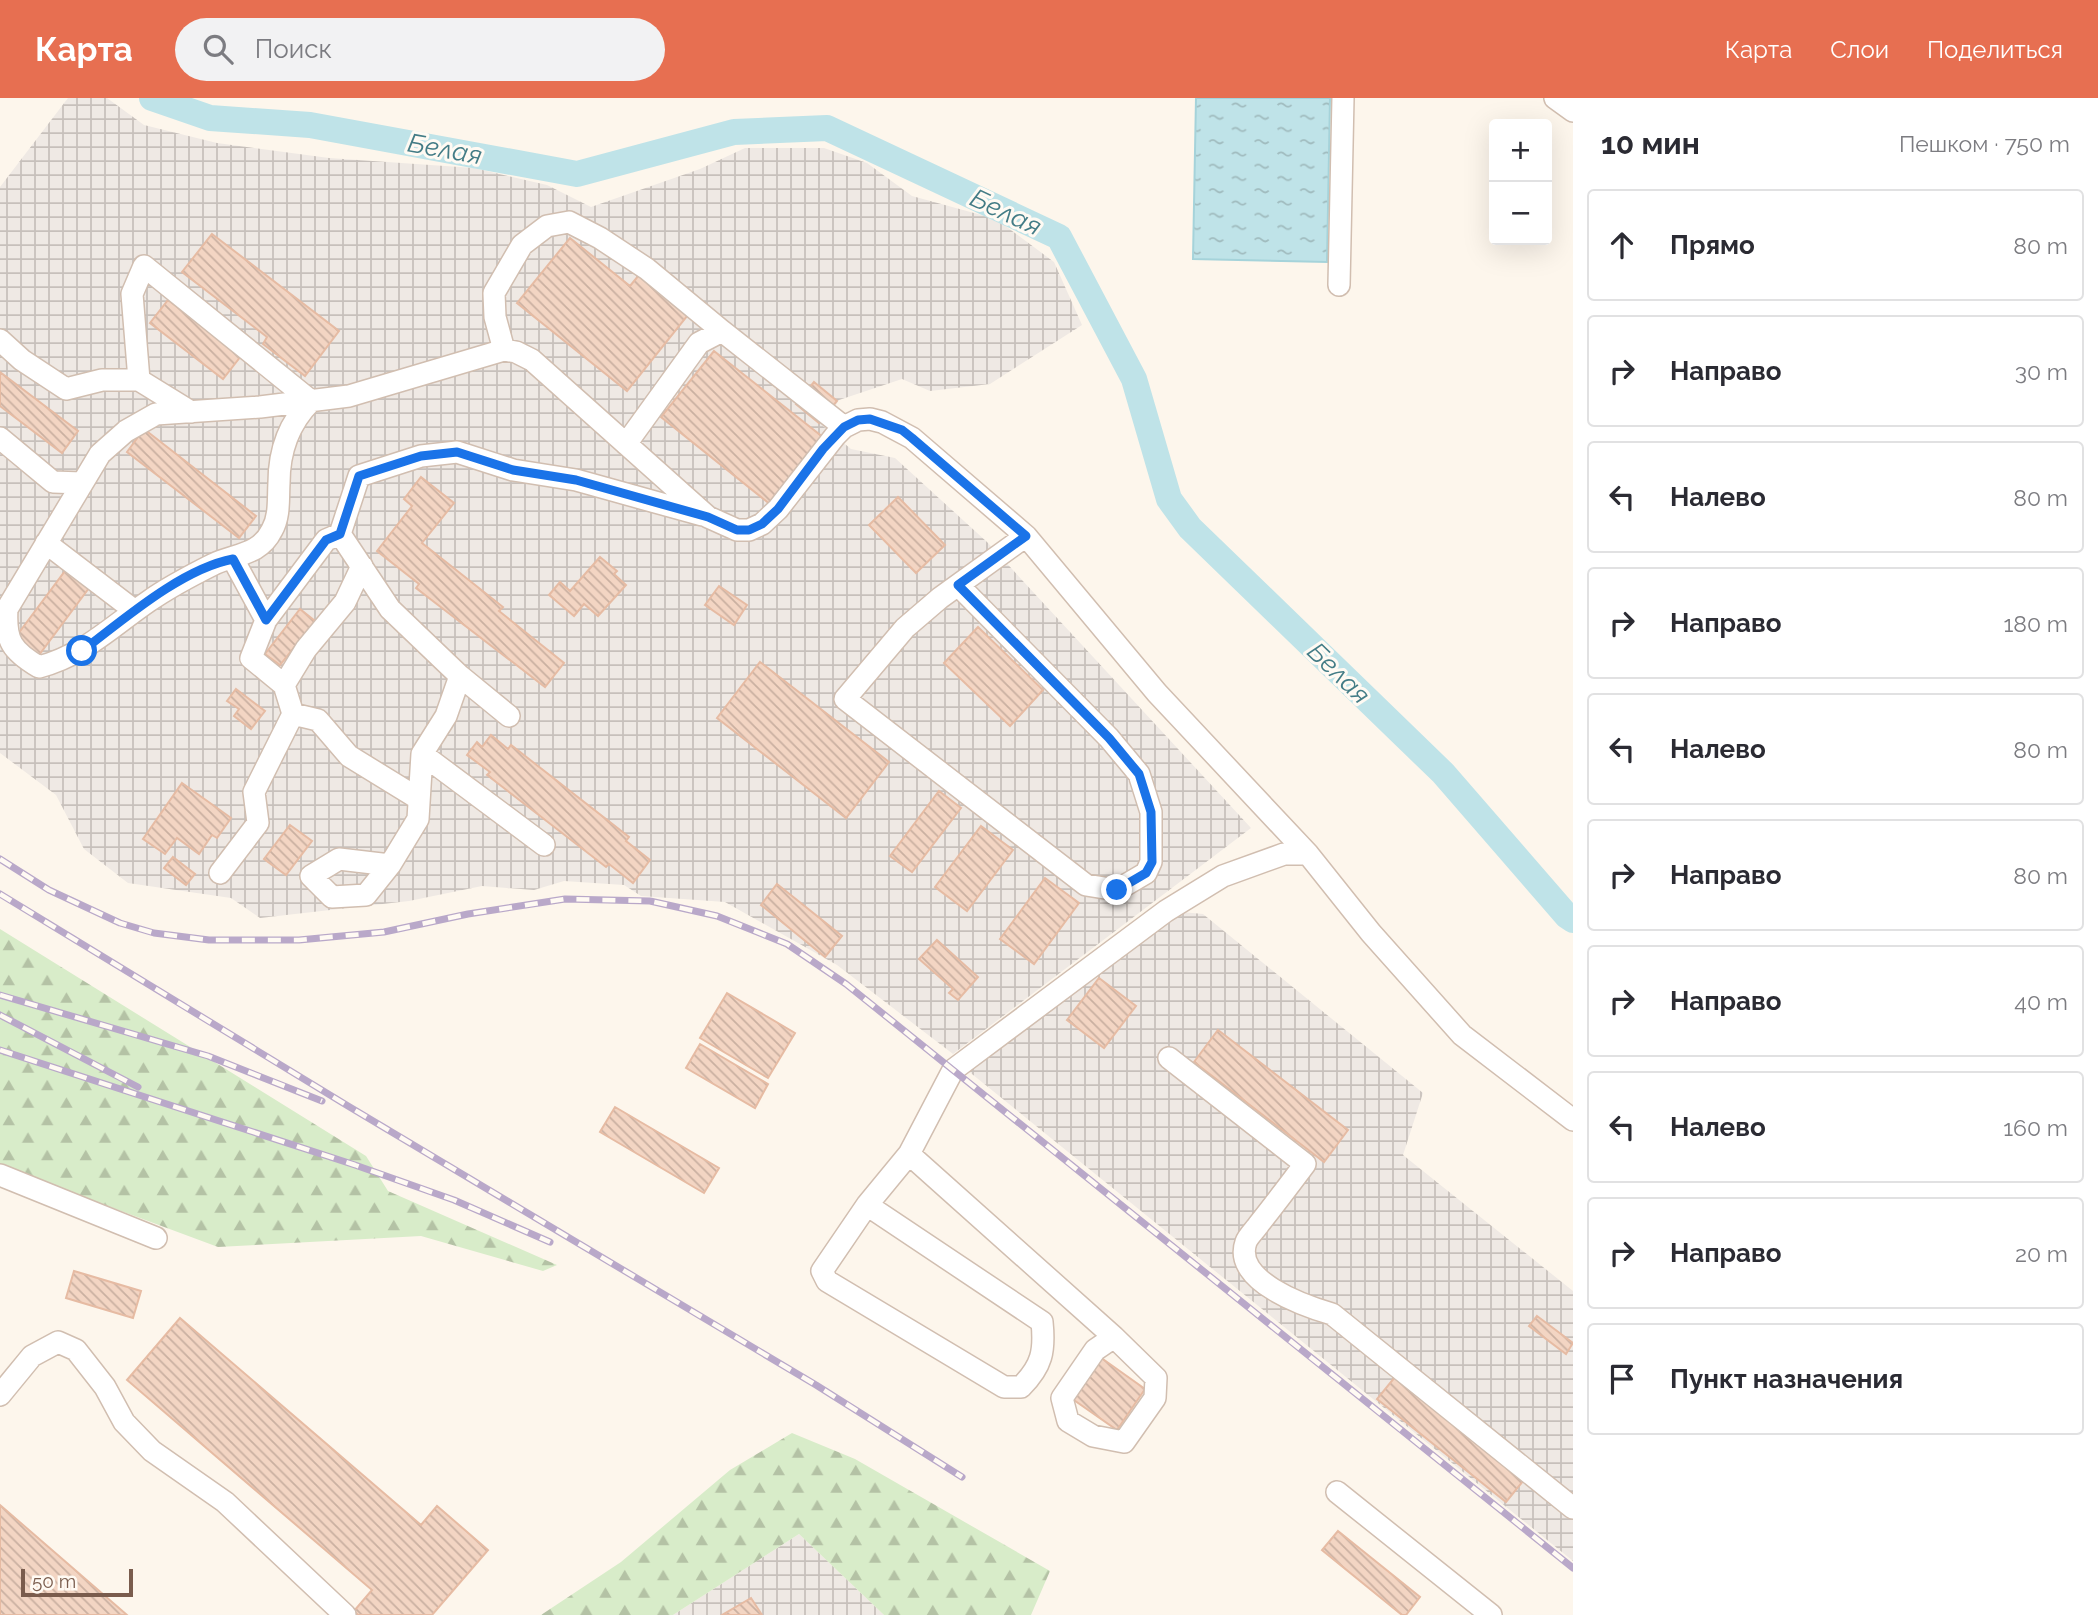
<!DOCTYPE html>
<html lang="ru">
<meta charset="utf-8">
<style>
body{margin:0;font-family:Raleway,sans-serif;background:#f2f2f3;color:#2b2b33}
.controls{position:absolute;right:21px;top:21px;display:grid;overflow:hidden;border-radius:7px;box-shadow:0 7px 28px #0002}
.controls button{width:63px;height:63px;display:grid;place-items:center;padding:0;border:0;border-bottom:2px solid #e1e1e2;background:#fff;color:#2b2b33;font:35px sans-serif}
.scale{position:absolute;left:21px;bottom:18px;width:112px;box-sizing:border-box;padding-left:7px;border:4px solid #7a5c4d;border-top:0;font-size:19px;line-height:24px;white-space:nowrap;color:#7a5c4d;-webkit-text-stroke:5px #fffaf3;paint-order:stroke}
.stop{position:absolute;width:21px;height:21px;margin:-16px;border:5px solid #1a73e8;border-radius:50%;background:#fff}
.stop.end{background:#1a73e8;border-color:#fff;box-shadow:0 2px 7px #0008}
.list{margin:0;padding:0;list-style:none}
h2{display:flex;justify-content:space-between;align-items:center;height:91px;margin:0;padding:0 28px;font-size:30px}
h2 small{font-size:23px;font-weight:400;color:#7c7c81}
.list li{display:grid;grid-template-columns:46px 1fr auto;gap:21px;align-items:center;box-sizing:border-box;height:112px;margin:0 14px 14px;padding:0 14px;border:2px solid #e1e1e2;border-radius:7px}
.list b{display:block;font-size:26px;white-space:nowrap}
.list em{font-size:23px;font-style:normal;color:#7c7c81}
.icon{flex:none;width:38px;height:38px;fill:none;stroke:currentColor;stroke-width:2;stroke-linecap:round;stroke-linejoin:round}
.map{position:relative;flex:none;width:1573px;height:1517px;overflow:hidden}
header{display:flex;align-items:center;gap:42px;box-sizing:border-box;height:98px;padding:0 35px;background:#e76f51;color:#fff}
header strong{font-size:33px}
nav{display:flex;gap:38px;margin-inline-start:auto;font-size:24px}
.search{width:490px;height:63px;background:#f2f2f3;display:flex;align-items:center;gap:18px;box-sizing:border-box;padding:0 24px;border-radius:38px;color:#7c7c81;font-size:26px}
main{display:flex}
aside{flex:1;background:#fff}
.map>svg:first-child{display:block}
.industrial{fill:url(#industrial-grid)}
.forest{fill:url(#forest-firs)}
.water{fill:url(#water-ripples);stroke:#a5d3da;stroke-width:2}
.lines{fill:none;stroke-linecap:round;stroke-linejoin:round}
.river{stroke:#bfe3e8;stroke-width:26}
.building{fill:url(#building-back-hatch);stroke:#e6bba3;stroke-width:2}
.minor-casing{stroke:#d1beb0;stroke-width:24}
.minor{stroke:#fff;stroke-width:21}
.rail-casing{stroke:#b9a8c9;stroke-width:7}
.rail{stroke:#fffaf3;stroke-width:4.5;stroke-dasharray:13;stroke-linecap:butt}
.route{stroke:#1a73e8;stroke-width:9}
.labels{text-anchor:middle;stroke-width:6;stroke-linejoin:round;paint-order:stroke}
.water-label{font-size:26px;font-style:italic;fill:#437c86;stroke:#fffaf3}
</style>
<header>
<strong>Карта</strong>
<div class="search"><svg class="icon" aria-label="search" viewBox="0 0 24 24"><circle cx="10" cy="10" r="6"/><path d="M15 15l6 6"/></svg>Поиск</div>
<nav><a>Карта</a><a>Слои</a><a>Поделиться</a></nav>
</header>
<main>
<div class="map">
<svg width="1573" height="1517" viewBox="0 0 1573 1517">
<defs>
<pattern id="industrial-grid" width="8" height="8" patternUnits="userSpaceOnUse" patternTransform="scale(1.75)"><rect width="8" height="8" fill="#efe9e4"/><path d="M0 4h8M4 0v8" fill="none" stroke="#c7c0bb"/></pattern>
<pattern id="forest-firs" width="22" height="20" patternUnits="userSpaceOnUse" patternTransform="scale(1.75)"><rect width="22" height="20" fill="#d8ecc9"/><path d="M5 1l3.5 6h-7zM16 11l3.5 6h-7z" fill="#b4c2a5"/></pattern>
<pattern id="water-ripples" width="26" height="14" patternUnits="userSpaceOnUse" patternTransform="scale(1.75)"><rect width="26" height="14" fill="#bfe3e8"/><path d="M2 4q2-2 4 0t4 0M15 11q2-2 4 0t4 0" fill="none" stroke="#a0bbbe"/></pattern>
<pattern id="building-back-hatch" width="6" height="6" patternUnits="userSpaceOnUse" patternTransform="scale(1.75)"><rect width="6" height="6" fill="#f3d5c3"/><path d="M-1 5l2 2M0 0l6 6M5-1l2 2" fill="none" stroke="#cab0a1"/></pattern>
</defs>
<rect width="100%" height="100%" fill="#fdf6ec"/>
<!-- industrial -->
<path class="industrial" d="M68,0H107L144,27L217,45L329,60L474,70L547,87L591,109L700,71L745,50H824L867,65L912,98L996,121L1054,164L1082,227L990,286L930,293L902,281L839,302L823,328L851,351L895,360L987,444L1251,730L953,956L837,867L725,804L641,798L624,787L564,783L534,792L482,788L409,803L260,820L231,800L128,785L84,751L56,697L0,655V89Z
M1182,814L1203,816L1423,995L1403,1057L1573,1193V1463L967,972Z
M799,1436L884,1517H673Z"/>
<!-- forest -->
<path class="forest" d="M0,831L366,1058L388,1093L557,1167L543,1173L421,1138L218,1149L0,1068Z
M792,1335L855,1361L1050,1473L1031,1517H884L799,1436L673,1517H541L621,1464L730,1372Z"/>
<!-- water -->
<path class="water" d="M1196,0H1330L1327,164L1193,161Z"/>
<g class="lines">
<!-- river -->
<path class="river" d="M152,0L210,20L310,27L577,76L734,34L827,30L1059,139L1134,281L1169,401L1190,430L1443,675L1567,818L1573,822"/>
</g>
<!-- building -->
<path class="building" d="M212,136L339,233L305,278L263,246L267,239L182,174Z
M570,140L630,188L639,177L688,217L627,293L517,205Z
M168,202L241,258L223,281L150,225Z
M714,253L824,340L771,407L661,319Z
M0,274L78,333L62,355L0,308Z
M814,284L837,303L819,325L796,306Z
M144,331L256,418L239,440L127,354Z
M421,379L454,405L422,445L503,509L499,513L564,565L545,589L416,490L419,486L377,453L412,408L404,401Z
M898,399L945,447L916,475L869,427Z
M600,459L617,473L614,476L626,487L598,518L584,506L574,518L549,497L560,484L570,493Z
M65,473L89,490L39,557L15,540Z
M719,488L747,507L734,527L705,507Z
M300,511L315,523L280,567L265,556Z
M978,529L1043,592L1010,628L944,565Z
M760,564L889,664L846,720L717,620Z
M236,591L265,613L251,631L234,618L239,611L227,603Z
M491,637L508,651L511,647L629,739L626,743L650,762L633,785L609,766L606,769L487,677L490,674L467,657L477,644L482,649Z
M182,685L231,720L217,740L212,737L199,756L177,740L165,756L143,741Z
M939,693L961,710L912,774L890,758Z
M290,727L312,743L286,777L264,761Z
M981,728L1013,752L967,813L935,789Z
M173,759L195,776L186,787L164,770Z
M1045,780L1079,805L1034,866L1000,841Z
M777,786L842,838L825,859L761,807Z
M937,842L978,879L958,902L949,895L953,891L919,861Z
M1099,880L1136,908L1104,950L1067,922Z
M727,895L795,935L768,980L700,940Z
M1218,932L1348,1032L1324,1064L1194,964Z
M700,946L768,986L755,1010L686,970Z
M615,1009L719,1070L704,1095L600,1034Z
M74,1173L141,1193L133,1220L66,1200Z
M1537,1218L1573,1245L1566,1256L1529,1228Z
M180,1220L421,1427L437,1408L488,1452L432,1517H358L354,1513L372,1492L127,1282Z
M1100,1259L1145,1291L1117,1332L1071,1300Z
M1395,1279L1524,1382L1506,1404L1377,1301Z
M0,1407L127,1517H0Z
M1338,1433L1420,1499L1406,1517H1402L1322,1452Z
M751,1500L762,1517H722Z"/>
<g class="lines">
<!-- minor casing -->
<g class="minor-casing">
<path id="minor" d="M1555,0L1573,13
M1339,187L1343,0
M0,242L22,262L66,291L102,282H139L191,314
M504,252L495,219L494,195L522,147L547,128L569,124L600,140L647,171L722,233
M139,282L132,196L144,168L311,303
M311,303C288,326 279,353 279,385C278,401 280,418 272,432C260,457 236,456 214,466C192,477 169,489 149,503C111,529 84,557 39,569C12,553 5,543 7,511L100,356L126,333L156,316L260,309L349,298L504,252L516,254L532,262L708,419L737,432H749L762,426L778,411L835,338L844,329L858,322L870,321L882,324L912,340L1026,438L1157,595L1308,756L1371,835L1462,937L1573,1022
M0,340L53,384L82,385
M626,346L699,245L722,233L844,329
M46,445L135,513
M233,461L266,522
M958,487L1109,640L1139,676L1151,714V764L1146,775L1117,792L1086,787L845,601L905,530L940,500L1026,438
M284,587L251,560L266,522L326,442L340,436
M293,616L318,622L349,658L419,701
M509,618L460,578L390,511L340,436L359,378L421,358L457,354L513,372L576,382L702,417
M422,656L544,747
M390,767L339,761L311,778L332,799L366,797L390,767L418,721L422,656L446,618L460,578
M220,775L258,725L254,694L293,616L284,587L306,551L345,504L362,468
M1169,960L1305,1066C1290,1086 1275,1106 1259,1126C1256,1131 1248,1138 1246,1144C1232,1183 1305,1208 1332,1216L1573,1410
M909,1056L1114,1239L1156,1280L1155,1300L1124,1344L1093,1338L1068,1323L1062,1300L1095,1252L1114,1239
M0,1077L156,1140
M867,1107L1042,1224C1045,1253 1042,1268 1021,1289H1004L827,1183L822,1173L867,1107L909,1056L953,972L1166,813L1223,778L1284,756H1308
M0,1297L32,1258L58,1244L76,1252L105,1289L124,1324L152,1353L225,1404L345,1517
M1337,1394L1491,1517"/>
</g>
<!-- minor -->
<use href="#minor" class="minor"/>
<!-- rail casing -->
<g class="rail-casing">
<path id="rail" d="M0,761L49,792L120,825L154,835L209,842H299L384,834L468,816L565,801L650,803L717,818L787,846L846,886L1573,1470
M0,796L348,1008L816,1287L962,1379
M0,897L208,958L322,1003
M0,917L138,989
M0,952L355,1067L454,1102L550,1144"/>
</g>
<!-- rail -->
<use href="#rail" class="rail"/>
</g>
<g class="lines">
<!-- route -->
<path class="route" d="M82,553C123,522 181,471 233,461L266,522L326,442L340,436L359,378L421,358L457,354L513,372L576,382L708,419L737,432H749L762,426L778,411L823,351L844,329L858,322L870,321L902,332L912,340L1026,438L958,487L1109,640L1139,676L1151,714L1152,764L1146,775L1117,792"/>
</g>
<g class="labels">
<!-- water labels -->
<g class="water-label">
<text transform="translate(445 51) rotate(10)" y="9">Белая</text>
<text transform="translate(1006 114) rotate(25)" y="9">Белая</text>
<text transform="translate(1339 575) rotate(44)" y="9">Белая</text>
</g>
</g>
</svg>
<div class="controls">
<button>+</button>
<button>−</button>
</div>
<div class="scale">50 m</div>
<div class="stop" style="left:82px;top:553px"></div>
<div class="stop end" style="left:1117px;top:792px"></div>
</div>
<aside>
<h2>10 мин<small>Пешком · 750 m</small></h2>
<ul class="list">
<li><svg class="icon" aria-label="ahead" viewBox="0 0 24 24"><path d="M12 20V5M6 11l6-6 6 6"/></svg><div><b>Прямо</b></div><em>80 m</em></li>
<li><svg class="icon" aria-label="right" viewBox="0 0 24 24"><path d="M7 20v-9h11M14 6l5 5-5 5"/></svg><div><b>Направо</b></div><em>30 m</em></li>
<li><svg class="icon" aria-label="left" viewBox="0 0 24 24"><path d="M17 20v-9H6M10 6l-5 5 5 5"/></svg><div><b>Налево</b></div><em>80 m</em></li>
<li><svg class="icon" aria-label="right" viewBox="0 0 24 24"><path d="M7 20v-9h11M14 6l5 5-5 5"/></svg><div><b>Направо</b></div><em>180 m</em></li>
<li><svg class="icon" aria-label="left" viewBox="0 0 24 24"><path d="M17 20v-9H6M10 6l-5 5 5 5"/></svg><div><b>Налево</b></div><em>80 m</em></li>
<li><svg class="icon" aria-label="right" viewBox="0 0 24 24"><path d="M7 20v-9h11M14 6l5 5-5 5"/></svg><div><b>Направо</b></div><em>80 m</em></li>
<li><svg class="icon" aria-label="right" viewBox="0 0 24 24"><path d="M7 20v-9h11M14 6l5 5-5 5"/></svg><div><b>Направо</b></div><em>40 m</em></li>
<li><svg class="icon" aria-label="left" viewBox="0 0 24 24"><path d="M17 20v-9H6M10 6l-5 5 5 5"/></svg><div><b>Налево</b></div><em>160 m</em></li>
<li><svg class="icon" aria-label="right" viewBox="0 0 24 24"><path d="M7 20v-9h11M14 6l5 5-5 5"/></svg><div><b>Направо</b></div><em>20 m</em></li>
<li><svg class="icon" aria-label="arrive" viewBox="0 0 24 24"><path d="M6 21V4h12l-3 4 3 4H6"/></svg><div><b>Пункт назначения</b></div></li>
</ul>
</aside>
</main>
